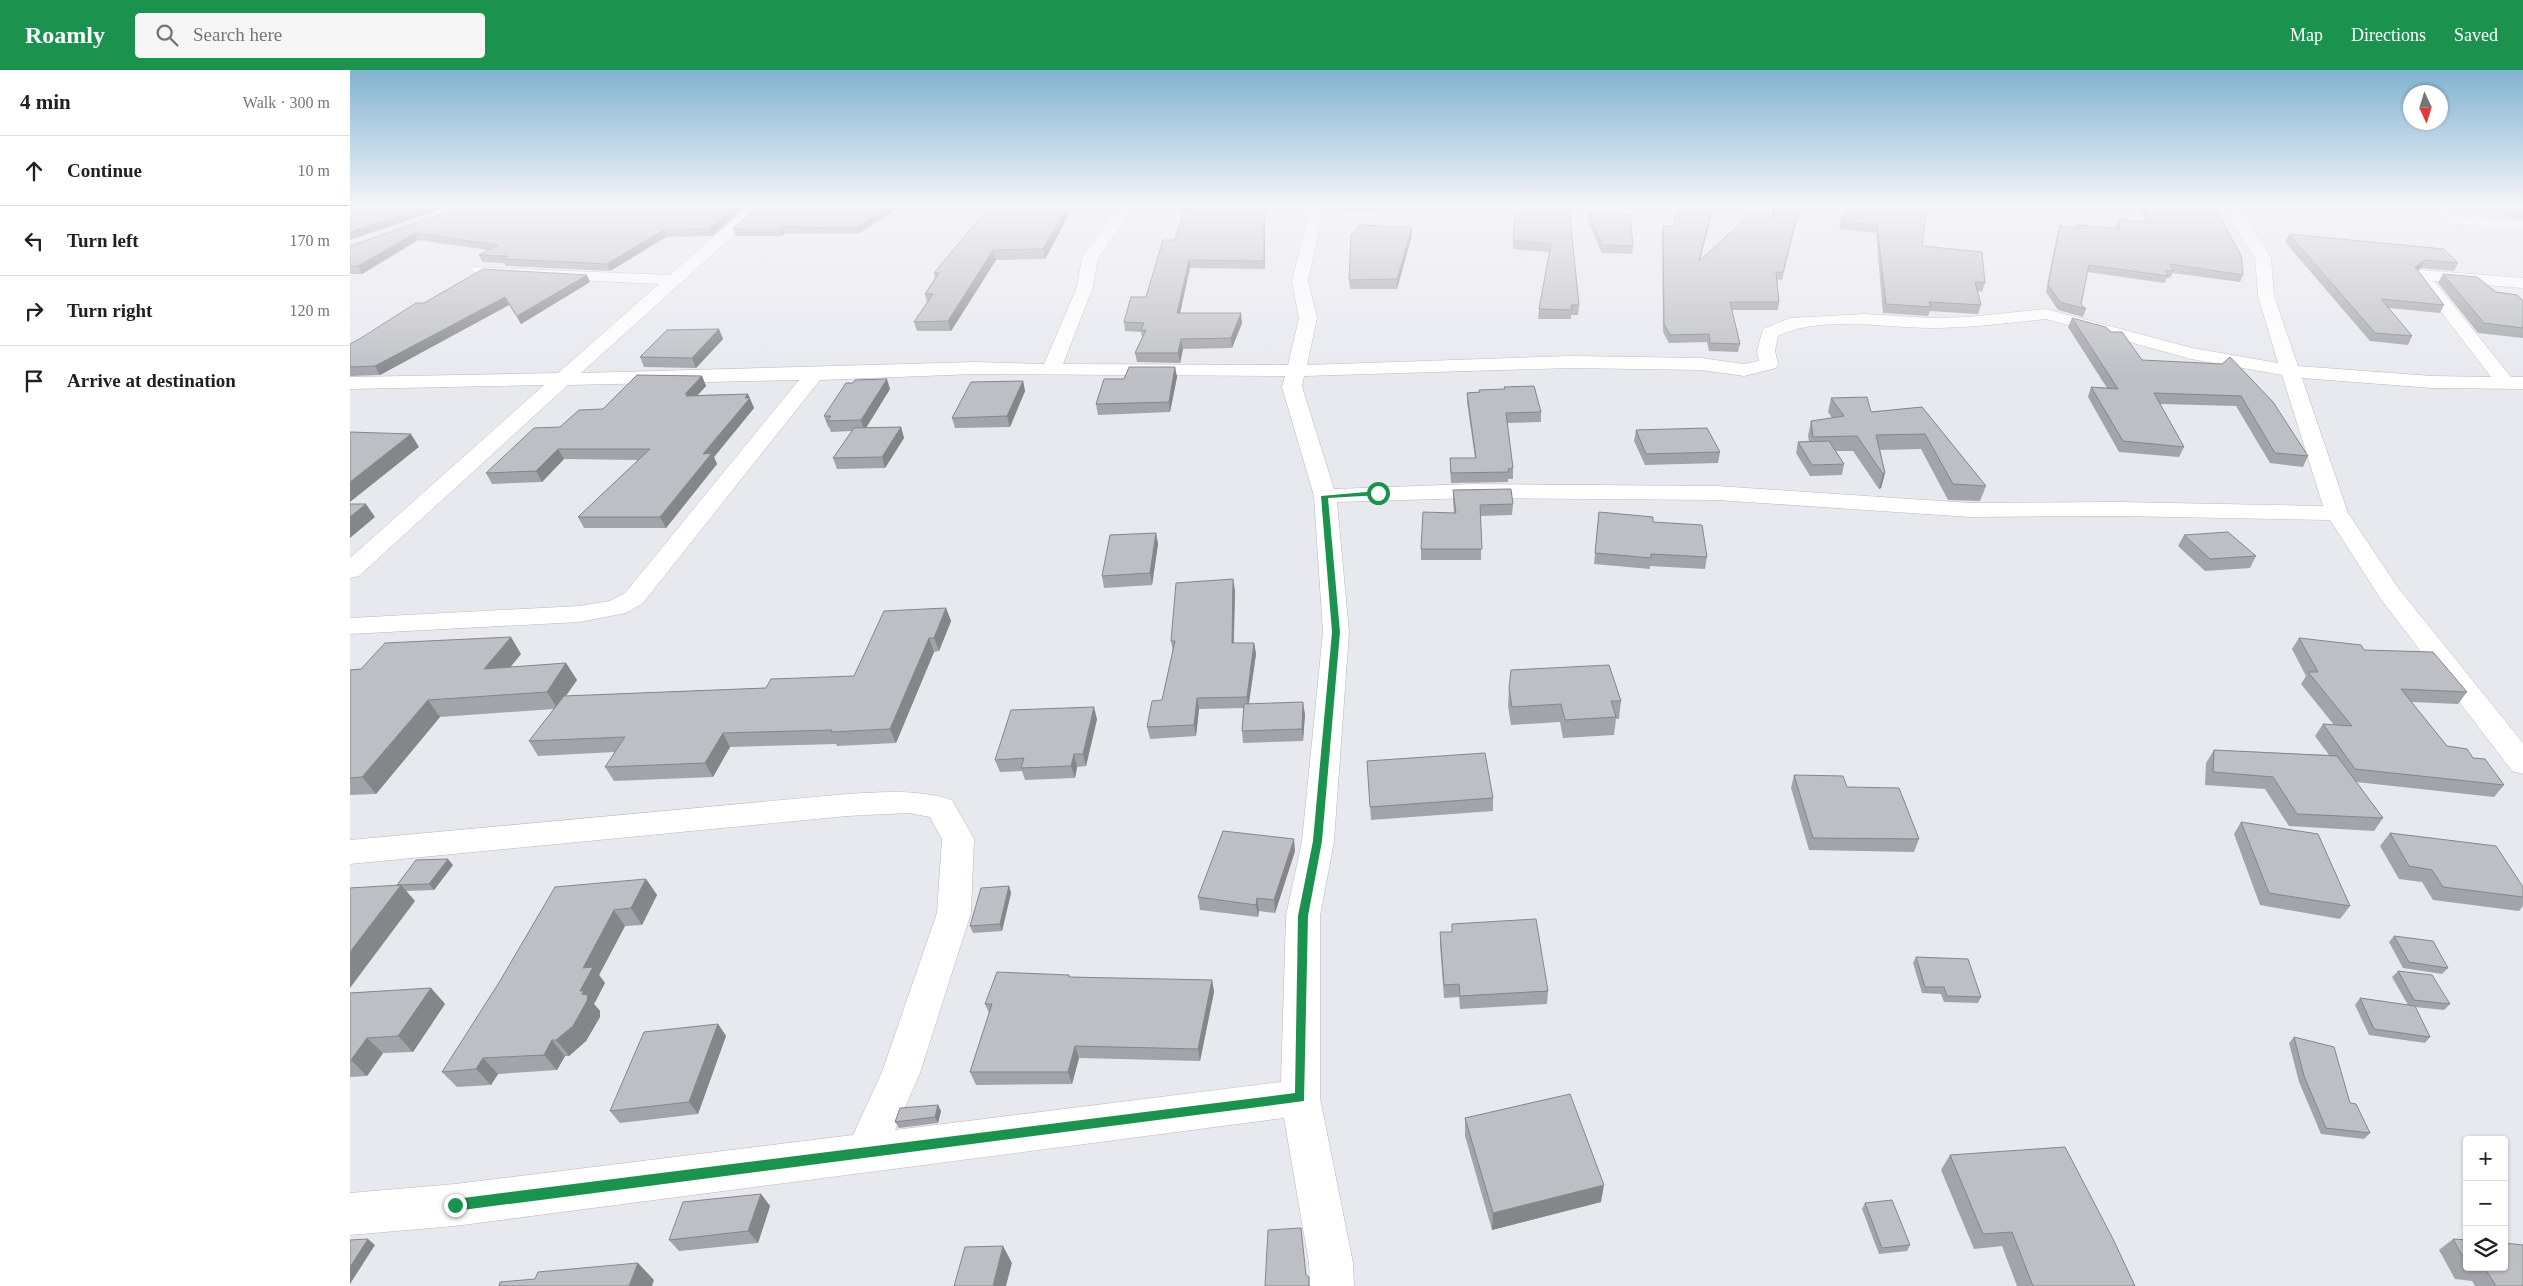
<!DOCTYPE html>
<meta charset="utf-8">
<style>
body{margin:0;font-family:"Times New Roman",serif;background:#f6f6f6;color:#202124}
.controls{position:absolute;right:15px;bottom:15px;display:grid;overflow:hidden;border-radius:5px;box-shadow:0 1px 4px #0004}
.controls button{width:45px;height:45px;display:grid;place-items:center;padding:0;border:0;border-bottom:1px solid #e0e0e0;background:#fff;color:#202124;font:25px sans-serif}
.compass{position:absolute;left:2053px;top:15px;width:45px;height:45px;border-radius:50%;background:#fff;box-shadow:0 1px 4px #0004;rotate:176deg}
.stop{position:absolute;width:15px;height:15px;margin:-11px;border:4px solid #1b934f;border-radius:50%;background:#fff}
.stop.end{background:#1b934f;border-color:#fff;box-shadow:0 1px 5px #0008}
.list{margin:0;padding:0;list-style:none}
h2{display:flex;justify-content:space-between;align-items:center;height:65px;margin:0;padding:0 20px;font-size:21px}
h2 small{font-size:16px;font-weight:400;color:#757577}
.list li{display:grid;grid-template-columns:32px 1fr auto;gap:15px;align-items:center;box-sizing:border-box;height:70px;padding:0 20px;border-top:1px solid #e0e0e0}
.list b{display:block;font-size:19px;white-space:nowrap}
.list em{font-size:16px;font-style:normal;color:#757577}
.icon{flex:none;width:28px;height:28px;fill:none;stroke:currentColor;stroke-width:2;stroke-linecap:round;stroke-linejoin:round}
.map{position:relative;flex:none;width:2173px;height:1216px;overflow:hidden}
header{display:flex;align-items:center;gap:30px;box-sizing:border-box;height:70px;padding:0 25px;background:#1b934f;color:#fff}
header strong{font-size:24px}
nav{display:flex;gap:28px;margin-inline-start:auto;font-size:18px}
.search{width:350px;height:45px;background:#f6f6f6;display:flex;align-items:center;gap:12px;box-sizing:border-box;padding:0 18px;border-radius:5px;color:#757577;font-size:19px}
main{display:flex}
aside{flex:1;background:#fff}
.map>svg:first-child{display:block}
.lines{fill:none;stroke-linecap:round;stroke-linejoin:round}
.street-casing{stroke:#b7b8be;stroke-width:1}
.street{fill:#fff;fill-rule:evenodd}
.wall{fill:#a3a4a9}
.shaded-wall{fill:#858689}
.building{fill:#bebfc4;stroke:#858689}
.route{fill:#1b934f}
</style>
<header>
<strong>Roamly</strong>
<div class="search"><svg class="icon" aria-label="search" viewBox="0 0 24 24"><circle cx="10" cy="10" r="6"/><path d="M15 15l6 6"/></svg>Search here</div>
<nav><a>Map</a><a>Directions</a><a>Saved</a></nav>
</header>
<main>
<aside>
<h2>4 min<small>Walk · 300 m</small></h2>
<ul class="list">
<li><svg class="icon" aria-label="ahead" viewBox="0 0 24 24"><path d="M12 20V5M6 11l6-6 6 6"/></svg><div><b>Continue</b></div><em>10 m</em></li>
<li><svg class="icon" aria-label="left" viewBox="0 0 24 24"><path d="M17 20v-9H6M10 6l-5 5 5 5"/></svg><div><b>Turn left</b></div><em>170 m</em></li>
<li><svg class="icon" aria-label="right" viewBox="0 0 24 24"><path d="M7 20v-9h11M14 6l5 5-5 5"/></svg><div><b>Turn right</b></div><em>120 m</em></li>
<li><svg class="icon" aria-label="arrive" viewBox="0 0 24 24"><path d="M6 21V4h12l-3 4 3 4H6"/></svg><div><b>Arrive at destination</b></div></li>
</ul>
</aside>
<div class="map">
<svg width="2173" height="1216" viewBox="0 0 2173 1216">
<rect width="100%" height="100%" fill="#e8e9ef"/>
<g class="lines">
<!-- street casing -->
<g class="street-casing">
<path id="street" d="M398,137H415L231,303L625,292L694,294L727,217L732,188L769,137H784L748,188L743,217L713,294L938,295L949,248L942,211L960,137H974L958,211L967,248L957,295L1220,286L1351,288L1394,294L1409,291L1407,281L1413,259L1440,248L1515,244L1580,248L1617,247L1696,239L1842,278L1928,293L1908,226L1905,188L1873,137H1888L1921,188L1924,226L1948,296L2082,306L2141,307L2063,205L2071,200L2173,208V218L2084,211L2161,307H2173V319L2082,318L1952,308L1998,443L2049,519L2173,673V704L2162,701L2030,528L1980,450L1769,446L1620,447L1367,430L1122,428L987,432L999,562L984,771L970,846V1028L1003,1193L1004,1216H960L959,1193L934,1048L105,1156L0,1165V1123L105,1114L503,1065L532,1002L587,843L592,769L580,747L559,743L497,746L0,794V770L497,724C533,722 567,719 602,730L624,769L621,843L570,1003L545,1060L931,1012L936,846L952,771L973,562L964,426L932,317L935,306L625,304L470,310L293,533L276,543L229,552L0,564V548L229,536L260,531L275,523L449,310L218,315L9,506L0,508V488L194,315L0,319V307L208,303L309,214L129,205L121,200L123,197L320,205ZM1696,249L1841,289L1932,305L1973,436L1769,432L1620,433L1367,416L1122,414L984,419L952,317L954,306L1220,298L1351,300L1394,306L1426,298L1428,294L1425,281L1428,266C1470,245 1535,258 1582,258C1620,258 1658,253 1696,249Z
M2081,137H2097L2108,146L2173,151V159L2104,154L2099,153Z"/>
</g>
<!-- street -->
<use href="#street" class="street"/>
</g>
<!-- wall -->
<path class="wall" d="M105,137H395L362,166L316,167L260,201L156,196L154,193L132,192L129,185L138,180L68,170L12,204H0V176L103,140Z
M407,137H549L508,164H434L432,166H386L383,159Z
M987,137H1032V142H987Z
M1219,137L1229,235L1228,245H1221V249H1188L1189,239L1199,182L1163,179V170Z
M1362,137L1350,190L1422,146V137H1450L1432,210L1427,209L1429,232L1428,240H1382L1390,274L1388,282L1359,281L1357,272L1319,273L1313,262L1312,162L1313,156H1324Z
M1496,137L1572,176L1635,213L1632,222L1627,221L1631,235L1628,244L1580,241L1578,246L1533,243L1526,163L1489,159L1491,151Z
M1590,137H1609V138L1601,139Z
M1787,137H1864L1893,205L1890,212L1823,203L1820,208H1817L1815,213L1737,202L1731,234L1736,239L1733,247L1708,240L1696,222L1707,163L1710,156L1726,158L1727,155L1766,158V156L1768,149L1796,152Z
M2145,137H2173V150L2161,148Z
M1239,143L1283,176L1282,184L1252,183L1238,151Z
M719,145L695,189L646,190L601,261H567L564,252L577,233L575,224L585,208L584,203Z
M915,145V199L840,198L830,243L892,253L882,278L833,279L830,293L787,292L785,283L792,267L791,262L775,261L774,252L796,227L825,170Z
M1939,164L2108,193L2104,201L2071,198L2068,200L2094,235L2090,243L2039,238L2062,266L2058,275L2020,271L1935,172Z
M1062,165L1047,219H1000L999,210Z
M2093,204L2173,231V268L2128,263L2088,213Z
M240,212L171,254L159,235L30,305L0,306V274L74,233Z
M1722,248L1792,290L1872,294L1958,386L1953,397L1920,393L1886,336L1810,334L1834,377L1829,387L1769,382L1738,327L1741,317L1757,318L1718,257Z
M369,259L373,269L346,298L294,297L290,287Z
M825,297L827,307L820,342L748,345L746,334L774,309Z
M352,306L356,316L348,325L398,324L404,338L364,387L367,394L316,458H234L228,447L288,390L214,389L192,412L142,414L136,403L210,357L253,339Z
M673,311L675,321L660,357L605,358L602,348Z
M1154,317L1191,342V352L1157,353L1163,398V409H1158V412L1101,413L1100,398V388H1125L1117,332V323L1129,322L1154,319Z
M540,319L516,358L551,357L554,368L535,398L487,399L483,388L502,361L481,362L479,357H478L474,346Z
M1481,328L1521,342L1572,337L1636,416L1630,431L1598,430L1571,379L1530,380L1535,403L1531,418L1529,419L1503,381H1486L1494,394L1492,405L1460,406L1446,383L1448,372L1459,371L1458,366L1461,351L1482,348L1478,342Z
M1286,360L1370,382L1368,393L1295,395L1284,371Z
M1103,420L1163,434L1162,445L1131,446V490H1071V479L1104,443L1103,430Z
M1249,442L1357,487L1355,499L1300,496V499L1244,494Z
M806,463L808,474L802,515L754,518L752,506Z
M1834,465L1906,486L1900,498L1855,501L1828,476Z
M885,520L884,573H904L906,584L899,634L955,644L953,671L893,673L892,661L894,638L849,639L846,666L800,669L797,657L812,630L823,582L821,571Z
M596,538L601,551L589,581L584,582L546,673L487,676L486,674L380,677L363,707L264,711L255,697L265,682L188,686L179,671L204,639L90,647L26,724L0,725V600L171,584L160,597L216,593L227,610L216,626L416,618L504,606Z
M1949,568L2014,580L2117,622L2108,634L2061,632L2097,676L2123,688L2154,715L2144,727L2006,712L2033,748L2024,761L1939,756L1915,719L1855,715L1856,693L1864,680L1979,685L1965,666L1973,654L1984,655L1951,614L1956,606L1942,579Z
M1159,618L1271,631L1269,649H1266L1264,665L1213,668L1210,652L1161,655L1158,636Z
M747,649L736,696L727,697L725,708L675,710L672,701L650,702L645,690Z
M1017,691L1143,728V741L1021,750Z
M1444,705L1497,717L1569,769L1564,782L1459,780L1441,718Z
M1891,752L2000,836L1990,849L1910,835L1884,764Z
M2040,763L2173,827V836L2169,841L2083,830L2072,812L2049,809L2030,776Z
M945,781L925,843L909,841L908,847L850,840L848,827Z
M103,795L84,820L56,821L65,831L47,816Z
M296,809L307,825L292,855L275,856L249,905L255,913L244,934L250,941V947L236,971L219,986H215L207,1000L148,1004L141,1015L107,1017L92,1002Z
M659,816L661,823L652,861L623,863L620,856Z
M1102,854L1198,921L1197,934L1110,939L1109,927L1094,928L1090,875V862H1102Z
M2044,866L2098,898L2092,904L2053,898L2039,872Z
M1566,887L1631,927L1628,933L1594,932L1591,924L1572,923L1563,893Z
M2048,901L2100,934L2094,940L2065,937L2080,967L2075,973L2019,965L2005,935L2010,928L2058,935L2042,907Z
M719,905L720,907L862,910L864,922L850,991L729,988L722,1014L626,1015L620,1002L639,943L635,934Z
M81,918L95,934L63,982L33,983L17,1006L0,1007V923Z
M368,954L376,966L348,1044L270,1053L260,1041Z
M1944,967L2000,1033L2020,1063L2014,1069L1971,1064L1949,1012L1939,973Z
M588,1035L591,1041L588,1053L549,1058L545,1052Z
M1115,1048L1251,1132L1142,1160L1115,1066Z
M1600,1085L1785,1216H1667L1652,1176L1624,1179L1591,1100Z
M411,1124L420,1136L408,1173L329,1181L319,1170Z
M1515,1133L1560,1175L1557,1181L1529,1184L1512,1139Z
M2103,1169L2117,1170V1197H2154L2173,1216H2125L2122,1211L2105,1209L2089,1180Z"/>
<!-- shaded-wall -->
<path class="shaded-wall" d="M74,137H97L0,170V162Z
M385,137H395L362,166L359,159Z
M537,137H549L508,164L506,158Z
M717,137H718L719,145L695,189L693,179Z
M914,137L915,145V199L914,191Z
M1362,137V143L1348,198L1349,191Z
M432,157L434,164L432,166L430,159Z
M1062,157V165L1047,219V209Z
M313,160L316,167L260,201L257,194Z
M65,163L68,170L12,204L8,196Z
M643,180L646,190L601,261L598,251Z
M839,190L840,198L828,252L827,243Z
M2075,190L2071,198L2061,205L2065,197Z
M237,205L240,212L171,254L167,246Z
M155,227L159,235L30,305L25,296Z
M891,243L892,253L882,278L881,268Z
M369,259L373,269L346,298L342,288Z
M831,269L833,279L830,293L828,283Z
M825,297L827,307L820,342L819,332Z
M352,306L356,316L341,332L335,324Z
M537,309L540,319L514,361L511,350Z
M673,311L675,321L660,357L657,346Z
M398,324L404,338L364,387L367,394L316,458L310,447L353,384Z
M551,357L554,368L535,398L532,387Z
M61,364L69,377L0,432V412Z
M208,379L214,389L192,412L186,401Z
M1535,403L1531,418L1529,419L1533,404Z
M16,434L25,447L0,468V447Z
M806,463L808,474L802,515L800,503Z
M883,509L885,520L883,584L882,573Z
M596,538L601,551L589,581L584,568Z
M161,567L171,584L146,615L134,599Z
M579,568L584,582L546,673L540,659Z
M904,573L906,584L898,638L897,627Z
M216,593L227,610L207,638L197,622Z
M847,628L849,639L846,666L844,655Z
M78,630L90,647L26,724L12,707Z
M953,632L955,644L953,671L952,659Z
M744,637L747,649L736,696L733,684Z
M373,663L380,677L363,707L355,693Z
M724,684L727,697L725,708L721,696Z
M944,769L945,781L925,843L924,830Z
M98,789L103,795L84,820L79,814Z
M296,809L307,825L292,855L281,838Z
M51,815L65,831L0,918V882Z
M659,816L661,823L652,861L650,854Z
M907,828L909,841L908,847L906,835Z
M264,840L275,856L249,905L255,913L244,934L250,941V947L236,971L219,986L206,970L230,921L233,898Z
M862,910L864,922L850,991L848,979Z
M81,918L95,934L63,982L48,966Z
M368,954L376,966L348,1044L339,1032Z
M17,968L33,983L17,1006L1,990Z
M202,970L215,986L207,1000L194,985Z
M725,976L729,988L722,1014L718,1002Z
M133,988L148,1004L141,1015L126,999Z
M588,1035L591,1041L588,1053L585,1047Z
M1254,1115L1251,1132L1142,1160L1143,1143Z
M411,1124L420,1136L408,1173L398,1161Z
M18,1169L25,1175L0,1214V1197Z
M653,1176L662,1193L656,1216H643Z
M288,1193L304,1210L302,1216H279Z"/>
<!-- building -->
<path class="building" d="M0,137H74L0,162Z
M105,137H385L359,159L313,160L257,194L153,189L158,186L129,185L148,175L65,163L8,196H0V176L103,140Z
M407,137H537L506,158L432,157L430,159H383Z
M639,137H717L693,179L643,180L598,251L564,252L583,224H575L589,203H584Z
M858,137H914V191L839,190L827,243H891L881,268L831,269L828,283H785L796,260H791L794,253L774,252L781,227H796L813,170H825L834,139Z
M1166,137H1219L1229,235H1221L1222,240L1189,239L1201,174L1163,170Z
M1327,137H1362L1349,191L1402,143L1424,147V137H1449L1433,202H1426L1429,232H1380L1390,274L1360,273L1359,264L1320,265L1314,254L1313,156H1324Z
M1496,137H1577L1572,176L1632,182L1635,213L1625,212L1631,235L1579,232L1581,237L1536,234L1527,155L1491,151Z
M1794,137H1864L1891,185L1893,205L1820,194L1823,201L1815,200L1818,206L1739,195L1731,234L1736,239L1710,232L1698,215L1710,156L1729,158L1727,155L1770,159L1768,149L1803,153Z
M2158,137H2173V143L2165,142Z
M1239,143L1280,145L1283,176L1252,175Z
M1009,155L1062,157L1047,209L999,210L1001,165Z
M1939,164L2094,179L2108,193L2075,190L2065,197L2094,235L2031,229L2062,266L2025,263Z
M133,199L237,205L167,246L155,227L25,296L0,297V274L11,268L66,233H74Z
M2093,204L2127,207L2146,222L2167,225L2173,231V258L2134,253Z
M1722,248L1756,257L1761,262H1772L1792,290L1872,294L1880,287L1923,332L1958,386L1925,383L1891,326L1804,323L1834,377L1773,371L1741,317L1768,319Z
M369,259L342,288L290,287L317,260Z
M779,297H825L819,332L746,334L754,309H774Z
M287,305L352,306L335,324H338L336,326L398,324L395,328H400L353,384L362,383L310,447H228L300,379H208L186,401L136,403L184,358L210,357L229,340L253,339Z
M537,309L511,350L477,351L481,346H474L496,313H503L505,310Z
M673,311L657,346L602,348L621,312Z
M1184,316L1191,342L1156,343L1163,398L1158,399L1159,402L1101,403L1100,388H1126L1117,323L1130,322L1129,320L1155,319L1154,317Z
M1517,327L1521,342L1572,337L1636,416L1603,414L1575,364L1526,365L1535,403L1533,404L1507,366L1463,367L1461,351L1494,346L1481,328Z
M551,357L532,387L483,388L504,358Z
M1357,358L1370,382L1296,384L1286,360Z
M0,362L61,364L0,412Z
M1479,371L1494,394L1462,395L1448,372Z
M1161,419L1163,434L1130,435L1132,479H1071L1073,442L1106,443L1103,420Z
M0,434H16L0,447Z
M1249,442L1303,447V452L1352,455L1357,487L1301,484V488L1245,483Z
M1878,462L1906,486L1860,489L1834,465Z
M806,463L800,503L752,506L760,465Z
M883,509L882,573H904L897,627L847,628L844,655L797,657L802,631L812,630L825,571H821L826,513Z
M596,538L584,568H579L540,659L481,662L482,660L373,663L355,693L255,697L275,667L179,671L214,626L416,618L421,609L504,606L534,541Z
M161,567L134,599L216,593L197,622L78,630L12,707L0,708V600L11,599L35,573Z
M1949,568L2011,575L2014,580L2083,582L2117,622L2051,619L2097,676L2117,679L2123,688L2135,689L2154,715L2005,699L1973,654L2002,656L1958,602H1968Z
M1259,595L1271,631H1261L1266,647L1215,650L1211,634L1162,637L1159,618L1161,600Z
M953,632L952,659L892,661L894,634Z
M744,637L733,684H724L721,696L671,698L674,688L645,690L661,640Z
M1864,680L1987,686L2033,748L1947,744L1923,707L1863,702Z
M1135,683L1143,728L1020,737L1017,691Z
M1444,705L1493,706L1497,717L1549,718L1569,769L1463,768Z
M1891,752L1968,764L2000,836L1919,823Z
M873,761L944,769L924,830L907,828L906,835L848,827Z
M2040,763L2146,776L2173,817V827L2093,817L2082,800L2059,796Z
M98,789L79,814L47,815L66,790Z
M296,809L281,838L264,840L233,898L243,897L230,921H234L232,924L238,925L237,931L223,956L206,970H202L194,985L133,988L126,999L92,1002L150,911L205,817Z
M51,815L0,882V818Z
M659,816L650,854L620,856L631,818Z
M1186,849L1198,921L1110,926L1109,914L1094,915L1090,862H1102V854Z
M2044,866L2083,871L2098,898L2059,892Z
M1566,887L1618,889L1631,927L1597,926L1594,917H1575Z
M2048,901L2082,905L2100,934L2064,930Z
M647,902L719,905V907L862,910L848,979L725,976L718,1002H620L642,934H635Z
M81,918L48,966L17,968L1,990H0V923Z
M2010,928L2065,936L2080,967L2024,959Z
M368,954L339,1032L260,1041L294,962Z
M1944,967L1984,977L2000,1033L2006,1034L2020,1063L1976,1058L1954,1006Z
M1220,1024L1254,1115L1143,1143L1115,1048Z
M588,1035L585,1047L545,1052L550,1038Z
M1715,1077L1763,1169L1785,1216H1683L1662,1162L1633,1164L1600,1085Z
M411,1124L398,1161L319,1170L333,1132Z
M1542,1130L1560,1175L1532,1178L1515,1133Z
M951,1158L956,1205L959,1207V1216H915L918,1160Z
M18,1169L0,1197V1170Z
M2103,1169L2117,1170V1194Z
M2154,1173L2173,1175V1216H2146L2136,1200L2119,1198V1197H2154Z
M653,1176L643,1216H604L615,1177Z
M288,1193L279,1216H149L150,1212L185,1209L188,1202Z"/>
<!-- sky -->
<linearGradient id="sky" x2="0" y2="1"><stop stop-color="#81b3d2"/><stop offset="0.44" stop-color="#f5f5f8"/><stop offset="1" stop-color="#f5f5f8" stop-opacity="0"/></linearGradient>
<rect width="2173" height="308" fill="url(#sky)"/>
<!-- route -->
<path class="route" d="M1028,421L1031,425L978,428L990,562L972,771L958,846L954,1031L105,1141L100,1140L98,1135L100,1131L105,1129L945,1023L948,846L963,771L982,562L971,426Z"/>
</svg>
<div class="controls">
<button>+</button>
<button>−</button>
<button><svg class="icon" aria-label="layers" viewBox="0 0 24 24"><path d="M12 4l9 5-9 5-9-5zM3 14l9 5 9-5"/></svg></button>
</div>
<svg class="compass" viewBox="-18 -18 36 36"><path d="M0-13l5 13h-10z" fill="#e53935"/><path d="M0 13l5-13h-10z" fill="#757577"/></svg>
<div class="stop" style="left:1028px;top:423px"></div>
<div class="stop end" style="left:105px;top:1135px"></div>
</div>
</main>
